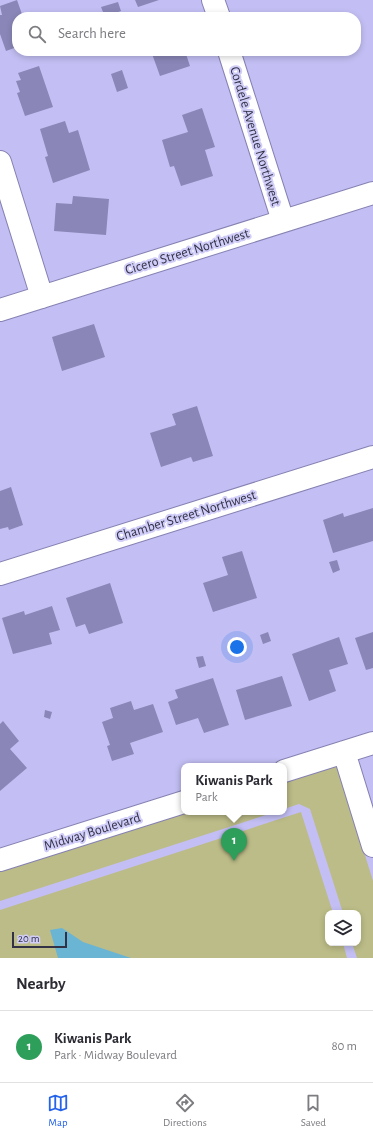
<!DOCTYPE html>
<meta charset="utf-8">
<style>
body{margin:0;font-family:"Alegreya Sans",sans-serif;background:#f2f2f3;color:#2b2b33}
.controls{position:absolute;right:12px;bottom:12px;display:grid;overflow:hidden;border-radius:8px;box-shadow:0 2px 6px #0003}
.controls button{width:36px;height:36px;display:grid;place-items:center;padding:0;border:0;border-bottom:1px solid #e1e1e2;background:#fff;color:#2b2b33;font:20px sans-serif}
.scale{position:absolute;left:12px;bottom:10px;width:55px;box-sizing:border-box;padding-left:4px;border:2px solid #333146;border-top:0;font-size:11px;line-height:14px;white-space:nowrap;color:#333146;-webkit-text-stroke:3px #d0cdf8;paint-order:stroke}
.you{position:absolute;left:237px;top:647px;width:14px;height:14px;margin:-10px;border:3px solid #fff;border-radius:50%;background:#1a73e8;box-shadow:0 0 0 6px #1a73e833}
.badge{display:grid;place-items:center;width:26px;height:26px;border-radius:50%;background:#2563eb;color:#fff;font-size:13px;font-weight:700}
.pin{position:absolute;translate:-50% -33px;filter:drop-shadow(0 1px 2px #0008)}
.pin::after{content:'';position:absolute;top:21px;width:14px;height:12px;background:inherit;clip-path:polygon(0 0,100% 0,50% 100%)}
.popup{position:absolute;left:181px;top:763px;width:106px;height:52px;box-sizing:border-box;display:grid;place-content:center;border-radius:8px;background:#fff;filter:drop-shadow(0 1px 3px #0005);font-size:13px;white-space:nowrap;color:#7c7c81}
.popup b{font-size:15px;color:#2b2b33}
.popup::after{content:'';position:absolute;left:50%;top:100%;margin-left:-8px;border:8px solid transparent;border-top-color:#fff}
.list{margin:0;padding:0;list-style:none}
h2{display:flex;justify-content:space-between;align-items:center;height:52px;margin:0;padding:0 16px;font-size:17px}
h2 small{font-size:13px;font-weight:400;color:#7c7c81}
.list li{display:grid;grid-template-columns:26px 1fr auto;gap:12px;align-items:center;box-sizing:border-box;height:72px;padding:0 16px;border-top:1px solid #e1e1e2}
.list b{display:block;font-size:15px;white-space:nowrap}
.list p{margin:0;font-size:13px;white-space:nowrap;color:#7c7c81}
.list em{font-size:13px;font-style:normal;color:#7c7c81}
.icon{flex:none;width:22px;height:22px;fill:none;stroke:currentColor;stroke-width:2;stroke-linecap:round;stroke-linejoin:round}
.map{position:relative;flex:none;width:373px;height:958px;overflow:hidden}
.search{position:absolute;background:#fff;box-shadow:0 2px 6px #0003;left:12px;right:12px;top:12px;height:44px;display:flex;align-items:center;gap:10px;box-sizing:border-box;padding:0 14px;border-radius:16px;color:#7c7c81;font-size:15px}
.sheet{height:124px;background:#fff}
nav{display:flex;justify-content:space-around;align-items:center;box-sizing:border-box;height:56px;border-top:1px solid #e1e1e2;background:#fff;font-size:11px;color:#7c7c81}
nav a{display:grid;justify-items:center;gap:2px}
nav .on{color:#2563eb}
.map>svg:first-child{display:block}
.green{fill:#bcbc88}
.water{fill:#6ab4d4}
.building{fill:#8a86b8}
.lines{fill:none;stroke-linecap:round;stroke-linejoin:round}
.minor-casing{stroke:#8581b2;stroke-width:24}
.minor{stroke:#fff;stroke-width:22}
.labels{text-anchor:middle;stroke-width:4;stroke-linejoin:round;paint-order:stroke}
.street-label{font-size:14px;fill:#333146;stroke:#d0cdf8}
</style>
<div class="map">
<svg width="373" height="958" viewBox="0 0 373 958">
<rect width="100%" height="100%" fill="#c3bff4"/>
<!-- green -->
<path class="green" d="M337,765L373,881V958H357L352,943H358V913H343L310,809L299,804L284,809V781Z
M185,812H275L0,901V870Z
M301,812L333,913H328V943H343L347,958H0V910Z"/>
<!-- water -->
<path class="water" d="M62,928L83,942L131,958H58L50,930Z"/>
<!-- building -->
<path class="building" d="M17,0L23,17H17V47L6,51L0,34V15H2L0,6Z
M135,0H159L138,7Z
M118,2L121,11L105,17L101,7Z
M151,51H185L190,66L160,76Z
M39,66L53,107L25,116L17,93L20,92L16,81L21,80L18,73Z
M122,70L128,88L117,92L111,74Z
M202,108L215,147L205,150L213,176L181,186L174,166L170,167L162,140L188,132L182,115Z
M65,121L69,133L78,130L90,170L53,183L45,157L48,156L40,129Z
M73,196L109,199L106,235L54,231L56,203L72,204Z
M94,324L105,357L62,371L52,337Z
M197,406L213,456L193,462L191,457L161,467L150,433L176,425L172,414Z
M11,487L23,525L9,530L8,527L0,529V491Z
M373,508V541L333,553L323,520L343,513L344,517Z
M242,551L257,598L213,612L203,583L228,575L222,557Z
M337,560L340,570L333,573L329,562Z
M110,583L123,623L89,634L85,624L76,627L66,598Z
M52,606L60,630L49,633L52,644L13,654L2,618L24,611L25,615Z
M268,632L271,641L263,644L260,635Z
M373,632V668L366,670L355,638Z
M339,637L348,664L329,670L336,691L309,701L292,654Z
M203,656L206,666L199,668L196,657Z
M282,676L292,706L245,720L236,690Z
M213,678L229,725L204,733L198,718L176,725L168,702L178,698L175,690Z
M131,701L134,710L153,704L163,732L130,743L134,754L112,761L107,746L110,745L102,722L113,718L110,708Z
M45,710L52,712L50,719L44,717Z
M3,721L19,741L10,749L27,768L0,791V724Z"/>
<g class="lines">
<!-- minor casing -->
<g class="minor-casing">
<path id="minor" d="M213,0L219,17
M229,51L283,221
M0,162L42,297
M0,310L373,193
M0,574L373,457
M344,752L373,846
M284,771L373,743
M0,860L184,802"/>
</g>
<!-- minor -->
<use href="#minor" class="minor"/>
</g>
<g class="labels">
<!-- street labels -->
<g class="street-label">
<text transform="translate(256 136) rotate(73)" y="5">Cordele Avenue Northwest</text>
<text transform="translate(187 251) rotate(-17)" y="5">Cicero Street Northwest</text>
<text transform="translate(186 515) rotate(-17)" y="5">Chamber Street Northwest</text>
<text transform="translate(92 831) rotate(-17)" y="5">Midway Boulevard</text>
</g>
</g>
</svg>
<div class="controls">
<button><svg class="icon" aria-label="layers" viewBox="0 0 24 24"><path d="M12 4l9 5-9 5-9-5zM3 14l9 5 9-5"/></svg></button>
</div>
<div class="scale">20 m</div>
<div class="you"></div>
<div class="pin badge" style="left:234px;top:861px;background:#2e9e5b">1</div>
<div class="popup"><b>Kiwanis Park</b>Park</div>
<div class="search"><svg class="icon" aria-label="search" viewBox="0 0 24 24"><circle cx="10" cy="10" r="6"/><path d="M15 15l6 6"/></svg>Search here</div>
</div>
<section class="sheet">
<h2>Nearby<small></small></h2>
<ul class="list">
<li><span class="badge" style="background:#2e9e5b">1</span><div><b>Kiwanis Park</b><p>Park · Midway Boulevard</p></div><em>80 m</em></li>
</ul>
</section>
<nav>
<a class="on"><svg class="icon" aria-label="map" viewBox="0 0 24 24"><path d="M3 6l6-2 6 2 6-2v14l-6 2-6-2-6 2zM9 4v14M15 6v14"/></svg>Map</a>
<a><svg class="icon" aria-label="directions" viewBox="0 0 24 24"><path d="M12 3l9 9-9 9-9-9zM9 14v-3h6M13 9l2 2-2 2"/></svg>Directions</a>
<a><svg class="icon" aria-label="saved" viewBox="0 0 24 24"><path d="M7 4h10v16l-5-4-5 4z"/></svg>Saved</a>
</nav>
